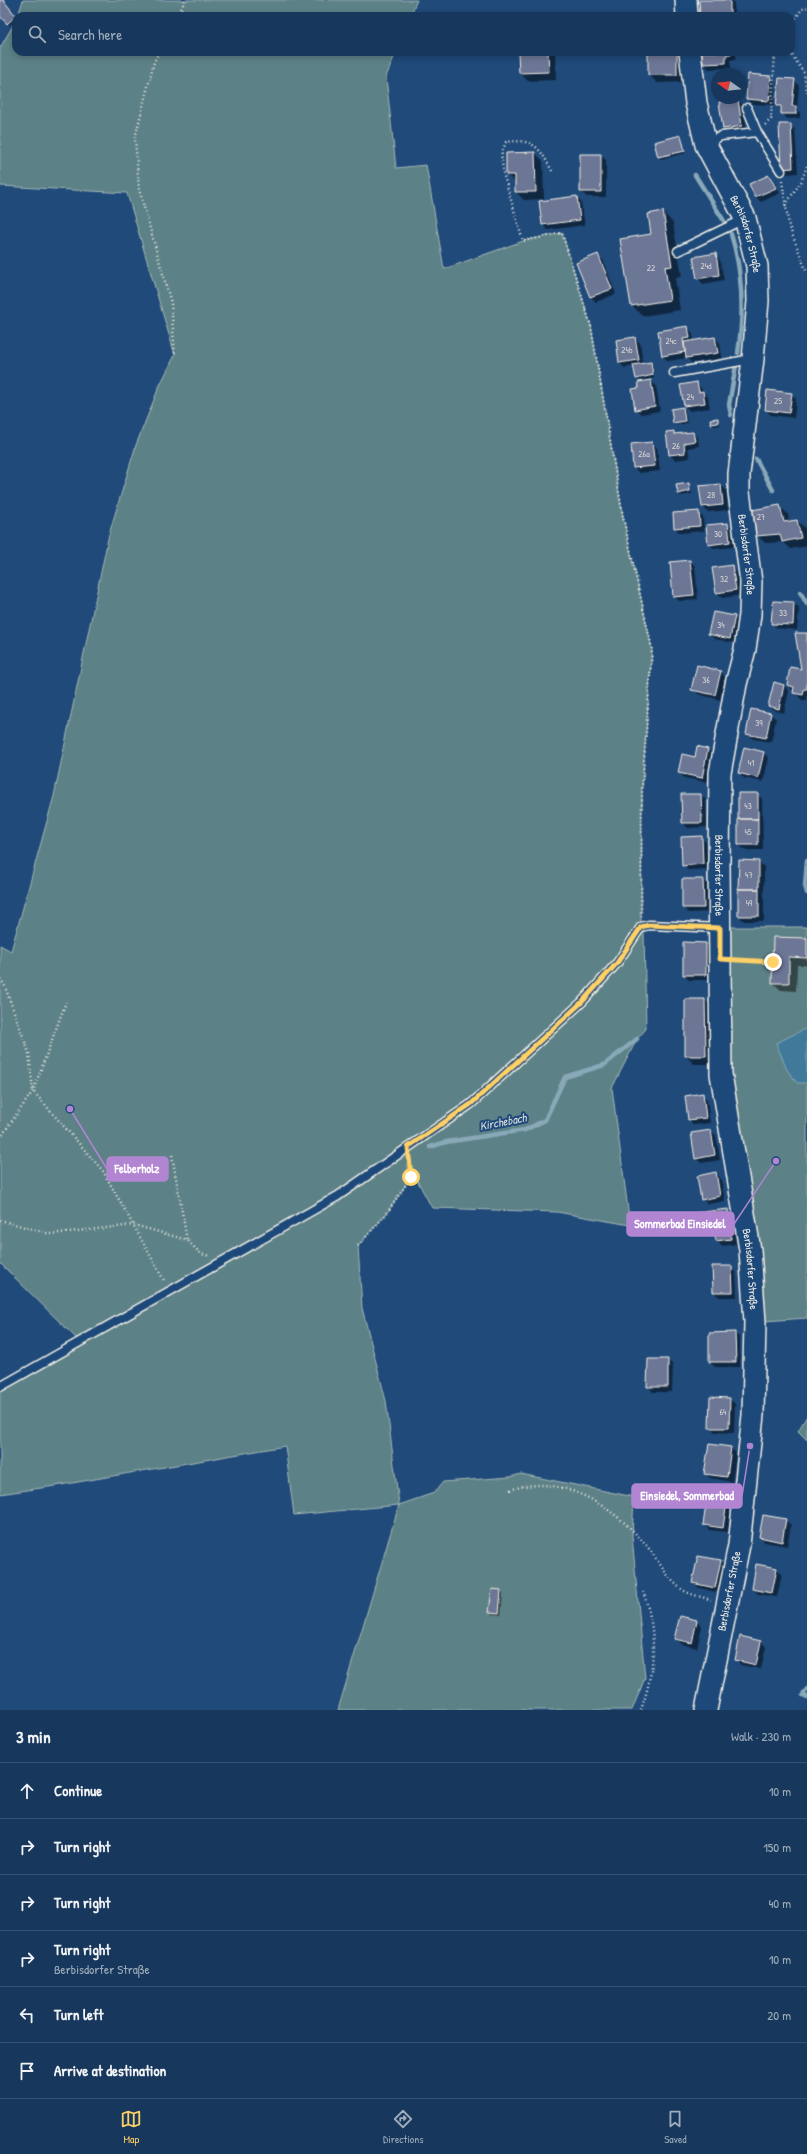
<!DOCTYPE html>
<meta charset="utf-8">
<style>
body{margin:0;font-family:"Patrick Hand",sans-serif;background:#244365;color:#f1f3f6}
.compass{position:absolute;left:711px;top:68px;width:36px;height:36px;border-radius:50%;background:#17385c;box-shadow:0 2px 6px #0003;rotate:284deg}
.stop{position:absolute;width:12px;height:12px;margin:-9px;border:3px solid #ffd166;border-radius:50%;background:#fff}
.stop.end{background:#ffd166;border-color:#fff;box-shadow:0 1px 4px #0008}
.list{margin:0;padding:0;list-style:none}
h2{display:flex;justify-content:space-between;align-items:center;height:52px;margin:0;padding:0 16px;font-size:17px}
h2 small{font-size:13px;font-weight:400;color:#9eacbb}
.list li{display:grid;grid-template-columns:26px 1fr auto;gap:12px;align-items:center;box-sizing:border-box;height:56px;padding:0 16px;border-top:1px solid #365272}
.list b{display:block;font-size:15px;white-space:nowrap}
.list p{margin:0;font-size:13px;white-space:nowrap;color:#9eacbb}
.list em{font-size:13px;font-style:normal;color:#9eacbb}
.icon{flex:none;width:22px;height:22px;fill:none;stroke:currentColor;stroke-width:2;stroke-linecap:round;stroke-linejoin:round}
.map{position:relative;flex:none;width:807px;height:1710px;overflow:hidden}
.search{position:absolute;background:#17385c;box-shadow:0 2px 6px #0003;left:12px;right:12px;top:12px;height:44px;display:flex;align-items:center;gap:10px;box-sizing:border-box;padding:0 14px;border-radius:12px;color:#9eacbb;font-size:15px}
.sheet{height:388px;background:#17385c}
nav{display:flex;justify-content:space-around;align-items:center;box-sizing:border-box;height:56px;border-top:1px solid #365272;background:#17385c;font-size:11px;color:#9eacbb}
nav a{display:grid;justify-items:center;gap:2px}
nav .on{color:#ffd166}
.map>svg:first-child{display:block}
.green{fill:#5c8186;stroke:#a8b9b7}
.water{fill:#41799a;stroke:#89a9b9}
.shadow{fill:#0007}
.lines{fill:none;stroke-linecap:round;stroke-linejoin:round}
.stream{stroke:#89a9b9;stroke-width:4.5}
.building{fill:#6c7695;stroke:#f4f1e8}
.service-casing{stroke:#f4f1e8;stroke-width:11}
.tertiary-casing{stroke:#f4f1e8;stroke-width:24}
.path{stroke:#f4f1e8;stroke-width:2.5;stroke-dasharray:1 3;stroke-linecap:butt}
.service{stroke:#1f4a7a;stroke-width:8}
.tertiary{stroke:#1f4a7a;stroke-width:21}
.route{stroke:#ffd166;stroke-width:5}
.labels{text-anchor:middle;stroke-width:4;stroke-linejoin:round;paint-order:stroke}
.number-label{font-size:9px;fill:#d2d2d3}
.street-label{font-size:11px;fill:#f4f1e8;stroke:#1f4a7a}
.water-label{font-size:12px;font-style:italic;fill:#d9dfdc;stroke:#1f4a7a}
.leader{fill:none;stroke:#b185d1;stroke-width:1.5}
.callout-dot{fill:#b185d1;stroke:#1f4a7a;stroke-width:1.5}
.callout{fill:#b185d1;stroke:#b185d1;stroke-width:1.5}
.callout-label{font-size:12px;text-anchor:middle;font-weight:bold;fill:#fff}
</style>
<div class="map">
<svg width="807" height="1710" viewBox="0 0 807 1710">
<rect width="100%" height="100%" fill="#1f4a7a"/>
<filter id="ink" filterUnits="userSpaceOnUse"><feTurbulence type="fractalNoise" baseFrequency=".025" numOctaves="2"/><feDisplacementMap in="SourceGraphic" scale="8" xChannelSelector="R" yChannelSelector="G"/><feConvolveMatrix kernelMatrix="1 2 1 2 8 2 1 2 1" color-interpolation-filters="sRGB"/></filter>
<g filter="url(#ink)">
<!-- green -->
<path class="green" d="M23,0H417L410,16H18Z
M16,20V52H396L386,77L396,168L426,165L444,269L523,241L562,233L591,326L623,517L652,649L642,788L641,927L644,933L646,1029L637,1039L612,1088L630,1225L557,1212L432,1208L417,1180L411,1177L387,1213L358,1246L362,1308L386,1401L399,1505L434,1493L443,1482L510,1477L521,1474L634,1497L632,1536L645,1678L632,1710H338L399,1505L294,1515L285,1446L55,1486L0,1494V1387L81,1343L0,1263V945L11,951L54,796L109,534L136,445L159,387L175,355L127,193L0,186V48Z
M728,927H807V1318L764,1321L730,1073Z
M807,1416V1440L798,1431Z"/>
<!-- water -->
<path class="water" d="M807,1028V1083H797L787,1070L776,1043Z"/>
<!-- shadow -->
<path class="shadow" d="M0,0H3L16,16V20L9,25L0,14Z
M700,0H732L734,3L735,16H701Z
M519,52H555L556,80L528,81L520,73Z
M649,52H684L685,82L657,83L649,75Z
M703,52H736V59L730,60L731,68L709,69L704,64Z
M770,77L775,82L774,105L752,104L747,99Z
M794,80L799,86L797,109L800,112V118L787,119L777,105Z
M738,100L743,105L747,131L729,134L724,128Z
M790,125L795,130L798,173L787,174L782,168Z
M681,137L686,153L661,159L659,157Z
M535,153L543,161L544,199L524,200L516,192V183L507,175Z
M581,155H600L606,160V197H587L581,192Z
M769,176L774,181L780,193L761,202L756,197L751,185Z
M576,197L581,202L585,225L548,230L543,225L540,202Z
M663,212L673,223L682,276L675,278L680,310L643,316L632,306L652,235Z
M715,254L720,260L724,280L703,284L698,278Z
M598,255L603,260L616,294L596,302L591,297L577,264Z
M687,327L692,332L694,341L715,338L720,343L722,358L692,363L687,358L668,361L663,356L659,332Z
M635,338L640,343L643,364L650,363L653,365L654,378L639,381L634,366L625,368L620,363Z
M651,381L656,386L660,411L641,414L636,409L640,389Z
M697,383L708,397L710,408L690,411L684,406Z
M791,394L796,399L794,418L771,415L766,410Z
M683,408L685,410L687,423L676,425L674,422Z
M717,419L720,425L714,426L711,420Z
M674,432L677,435L693,433L698,438L699,446L688,448L690,458L675,460L670,455Z
M652,443L657,448L660,471L639,473L634,468L632,445Z
M688,484L692,494L681,496L679,493Z
M721,485L726,490L728,510L708,512L703,507L700,487Z
M780,507L788,514L789,522L797,521L805,528L807,546L791,549L783,542L765,543L757,535Z
M698,512L703,517L704,531L680,533L675,528Z
M727,524L732,529L734,547L715,549L709,544Z
M690,561L695,566L698,599L679,601L674,596Z
M732,566L737,572L741,595L722,598L717,593Z
M794,603L799,608L797,630L777,628L772,623Z
M734,617L739,622L735,643L715,639L709,634Z
M807,634V701L802,700L788,685L802,671Z
M720,671L725,677L720,700L698,694L692,689Z
M774,683L784,685L789,691L784,713L775,711L769,706Z
M770,714L776,719L771,742L753,739L748,734Z
M708,750L713,755L707,782L684,778L679,772Z
M764,753L769,758L763,782L744,778L739,773Z
M757,794L762,799L763,850H744L739,845Z
M701,795L706,800L707,827L688,828L683,823Z
M701,837L706,842L708,869L688,870L683,865Z
M759,862L764,867V921H744L739,916Z
M703,880L708,885V912L688,913L683,907Z
M774,938L807,939V965H797L796,991L781,990L773,983Z
M706,944L711,949L710,980H689L684,975Z
M686,1000H705L713,1008V1064H694L686,1056Z
M702,1094L707,1100L710,1123L694,1125L689,1120Z
M711,1131L716,1136L720,1160L701,1163L696,1158Z
M716,1173L721,1179L725,1201L708,1204L702,1199Z
M727,1210L732,1215L736,1244L722,1246L717,1241L715,1228L703,1230L698,1225Z
M713,1267H731L736,1272L737,1297H719L714,1292Z
M735,1333L740,1338V1367H715L710,1362Z
M668,1360L673,1365L672,1392H653L648,1386Z
M730,1399L735,1404L734,1433L715,1432L710,1427Z
M731,1448L736,1453L732,1482L710,1478L705,1473Z
M727,1495L732,1501L728,1532L709,1530L704,1524Z
M764,1516L785,1520L791,1525L787,1546L765,1542L760,1537Z
M720,1561L725,1566L720,1593L699,1588L693,1583Z
M777,1569L782,1574L777,1597L758,1594L753,1589Z
M492,1590L501,1591L503,1593L501,1615L492,1614L490,1612Z
M697,1621L702,1626L697,1648L681,1644L675,1639Z
M761,1641L766,1647L761,1669L741,1665L736,1660Z"/>
<g class="lines">
<!-- stream -->
<path class="stream" d="M695,175L724,221
M731,234C743,273 744,313 738,353
M731,415L729,405L736,365
M756,459L773,490
M800,592L807,604
M807,861L805,886L807,893
M430,1147L446,1142L525,1130L545,1120L565,1077L604,1065L637,1039
M807,1689L803,1695L807,1697"/>
</g>
<!-- building -->
<path class="building" d="M0,0H3L16,16L7,24L0,16Z
M699,0H730V16H700Z
M518,52H548L549,72L519,73Z
M648,52H677V75H648Z
M702,52H731V55H726V63L703,64Z
M748,74L771,76L769,101L746,99Z
M779,78L795,79L792,106H796V114H781V106H776Z
M738,99L742,126L723,129L719,102Z
M779,124H791L793,168L781,169Z
M681,135L685,151L658,157L654,142Z
M535,152L536,192H515V175H506V153Z
M580,154H601V192H580Z
M769,175L776,188L755,197L749,184Z
M577,196L580,220L542,225L539,201Z
M663,211L672,266L665,267L670,300L631,306L620,239L651,234L648,214Z
M716,253L719,275L697,279L693,257Z
M598,254L612,289L590,297L576,263Z
M688,326L690,338L683,339L685,352L662,356L658,331Z
M635,337L639,360L619,363L616,340Z
M715,337L718,353L686,358L684,342Z
M651,362L653,375L636,379L633,365Z
M651,380L655,406L635,410L632,389L639,388L638,382Z
M697,382L699,392L703,391L705,403L684,406L680,385Z
M767,390L792,393L789,413L765,410Z
M683,407L685,421L673,423L671,409Z
M718,418V423L711,424L710,419Z
M674,431V434L693,432L695,441L684,443L685,453L669,455L666,432Z
M652,442L655,466L633,468L631,444Z
M689,483L690,491L678,494L676,485Z
M721,484L723,505L702,507L699,486Z
M780,505L784,522L797,520L801,538L782,542L780,534L756,536L752,510Z
M699,511L700,526L674,528L673,513Z
M728,523L730,542L708,545L706,525Z
M690,560L694,595L673,597L670,562Z
M732,565L736,590L716,593L712,568Z
M773,601L794,602L793,625L771,624Z
M713,612L735,616L730,639L708,634Z
M795,633H807V689H804L803,695L793,693L794,687L787,685L790,667L801,669Z
M697,665L721,671L715,695L691,690Z
M774,682L784,685L779,709L768,706Z
M751,709L771,713L766,738L746,734Z
M697,746L708,749L702,778L678,773L682,754L695,757Z
M744,747L764,752L758,778L738,773Z
M738,793H758V819H738Z
M681,794H701L702,823H682Z
M738,819H758V845H738Z
M702,836L703,864L682,866L681,837Z
M739,860L759,861V889H738Z
M682,879H703L704,908H682Z
M738,889H759V916H738Z
M773,937L807,938V958L789,957V983H772Z
M683,942L706,943V975H683Z
M685,999H705L706,1056H685Z
M703,1093L706,1118L688,1120L685,1096Z
M711,1130L715,1155L695,1159L691,1133Z
M716,1172L720,1196L701,1200L697,1176Z
M728,1209L731,1239L716,1241L713,1223L697,1225L695,1213Z
M712,1266H732L733,1292H713Z
M735,1332L736,1362H709V1333Z
M648,1359H668V1387H647Z
M710,1397L730,1398L729,1428H709Z
M709,1444L731,1447L727,1477L704,1474Z
M708,1491L728,1494L723,1528L703,1525Z
M763,1515L786,1519L782,1542L759,1537Z
M698,1556L721,1560L715,1588L692,1583Z
M756,1564L777,1568L772,1593L752,1589Z
M492,1589L501,1590L499,1613L489,1612Z
M680,1616L697,1620L692,1643L674,1639Z
M740,1636L761,1641L756,1665L735,1660Z"/>
<g class="lines">
<!-- service casing -->
<g class="service-casing">
<path id="service" d="M747,108L757,132L781,171
M706,144L721,136L757,132
M678,251L744,219
M674,373L752,359
M0,1387L338,1196L471,1104L582,1002L617,963L641,927L649,925L720,928"/>
</g>
<!-- tertiary casing -->
<g class="tertiary-casing">
<g id="tertiary">
<path d="M686,0L687,16"/>
<path id="s1" d="M690,52L696,103L706,145L745,218L757,266L758,301L753,359L739,474V492L751,582L750,615L745,649L736,684L720,773L719,864L721,1074L750,1250L755,1322L753,1415L739,1545L706,1710"/>
</g>
</g>
<!-- path -->
<path class="path" d="M178,16L185,0
M791,25L802,9L807,8
M159,52L154,62L135,138L139,189L171,303L175,355
M790,52L804,73L807,93
M765,125L771,119L775,52
M552,171C540,148 534,138 506,142L501,155L504,176L523,241L562,233L591,326L623,517L652,649L642,788L641,917
M782,181L789,226L807,273
M785,205L801,182L807,166
M736,960L773,962
M0,979L4,984L29,1053L33,1091L103,1171L165,1282
M0,1138L33,1091L66,1002
M172,1155L187,1240L201,1254L210,1256
M0,1220L50,1234L134,1225L187,1240
M358,1246L387,1213L411,1177L409,1159
M510,1490C561,1472 613,1506 646,1545C657,1558 666,1577 680,1588C688,1595 701,1596 711,1600
M641,1710C655,1670 658,1633 643,1592"/>
<!-- service -->
<use href="#service" class="service"/>
<!-- tertiary -->
<use href="#tertiary" class="tertiary"/>
</g>
</g>
<g class="lines" filter="url(#ink)">
<!-- route -->
<path class="route" d="M411,1177L408,1147L471,1104L582,1002L617,963L641,927L649,925L720,928V959L773,962"/>
</g>
<g class="labels">
<!-- number labels -->
<g class="number-label">
<text x="706" y="269">24d</text>
<text x="651" y="271">22</text>
<text x="671" y="344">24c</text>
<text x="627" y="353">24b</text>
<text x="690" y="400">24</text>
<text x="778" y="404">25</text>
<text x="676" y="449">26</text>
<text x="644" y="457">26a</text>
<text x="711" y="498">28</text>
<text x="761" y="520">27</text>
<text x="718" y="537">30</text>
<text x="724" y="582">32</text>
<text x="783" y="616">33</text>
<text x="721" y="628">34</text>
<text x="706" y="683">36</text>
<text x="759" y="726">39</text>
<text x="751" y="766">41</text>
<text x="748" y="809">43</text>
<text x="748" y="835">45</text>
<text x="749" y="878">47</text>
<text x="749" y="906">49</text>
<text x="723" y="1415">64</text>
</g>
<!-- street labels -->
<g class="street-label">
<text dy="4" stroke="none"><textPath href="#s1" startOffset="193">Berbisdorfer Straße</textPath></text>
<text dy="4" stroke="none"><textPath href="#s1" startOffset="517">Berbisdorfer Straße</textPath></text>
<text dy="4" stroke="none"><textPath href="#s1" startOffset="841">Berbisdorfer Straße</textPath></text>
<text dy="4" stroke="none"><textPath href="#s1" startOffset="1237">Berbisdorfer Straße</textPath></text>
<text transform="translate(729 1591) rotate(-79)" y="4">Berbisdorfer Straße</text>
</g>
<!-- water labels -->
<g class="water-label">
<text transform="translate(503 1122) rotate(-11)" y="4">Kirchebach</text>
</g>
</g>
<!-- callouts -->
<path class="leader" d="M70 1109L107 1169M776 1161L734 1224M750 1446L742 1496"/>
<g class="callout-dot">
<circle cx="70" cy="1109" r="4"/>
<circle cx="776" cy="1161" r="4"/>
<circle cx="750" cy="1446" r="4"/>
</g>
<g class="callout">
<rect x="107" y="1157" width="61" height="24" rx="4"/>
<rect x="627" y="1212" width="107" height="24" rx="4"/>
<rect x="632" y="1484" width="110" height="24" rx="4"/>
</g>
<g class="callout-label">
<text x="137" y="1173">Felberholz</text>
<text x="680" y="1228">Sommerbad Einsiedel</text>
<text x="687" y="1500">Einsiedel, Sommerbad</text>
</g>
</svg>
<svg class="compass" viewBox="-18 -18 36 36"><path d="M0-13l5 13h-10z" fill="#e53935"/><path d="M0 13l5-13h-10z" fill="#9eacbb"/></svg>
<div class="stop" style="left:411px;top:1177px"></div>
<div class="stop end" style="left:773px;top:962px"></div>
<div class="search"><svg class="icon" aria-label="search" viewBox="0 0 24 24"><circle cx="10" cy="10" r="6"/><path d="M15 15l6 6"/></svg>Search here</div>
</div>
<section class="sheet">
<h2>3 min<small>Walk · 230 m</small></h2>
<ul class="list">
<li><svg class="icon" aria-label="ahead" viewBox="0 0 24 24"><path d="M12 20V5M6 11l6-6 6 6"/></svg><div><b>Continue</b></div><em>10 m</em></li>
<li><svg class="icon" aria-label="right" viewBox="0 0 24 24"><path d="M7 20v-9h11M14 6l5 5-5 5"/></svg><div><b>Turn right</b></div><em>150 m</em></li>
<li><svg class="icon" aria-label="right" viewBox="0 0 24 24"><path d="M7 20v-9h11M14 6l5 5-5 5"/></svg><div><b>Turn right</b></div><em>40 m</em></li>
<li><svg class="icon" aria-label="right" viewBox="0 0 24 24"><path d="M7 20v-9h11M14 6l5 5-5 5"/></svg><div><b>Turn right</b><p>Berbisdorfer Straße</p></div><em>10 m</em></li>
<li><svg class="icon" aria-label="left" viewBox="0 0 24 24"><path d="M17 20v-9H6M10 6l-5 5 5 5"/></svg><div><b>Turn left</b></div><em>20 m</em></li>
<li><svg class="icon" aria-label="arrive" viewBox="0 0 24 24"><path d="M6 21V4h12l-3 4 3 4H6"/></svg><div><b>Arrive at destination</b></div></li>
</ul>
</section>
<nav>
<a class="on"><svg class="icon" aria-label="map" viewBox="0 0 24 24"><path d="M3 6l6-2 6 2 6-2v14l-6 2-6-2-6 2zM9 4v14M15 6v14"/></svg>Map</a>
<a><svg class="icon" aria-label="directions" viewBox="0 0 24 24"><path d="M12 3l9 9-9 9-9-9zM9 14v-3h6M13 9l2 2-2 2"/></svg>Directions</a>
<a><svg class="icon" aria-label="saved" viewBox="0 0 24 24"><path d="M7 4h10v16l-5-4-5 4z"/></svg>Saved</a>
</nav>
